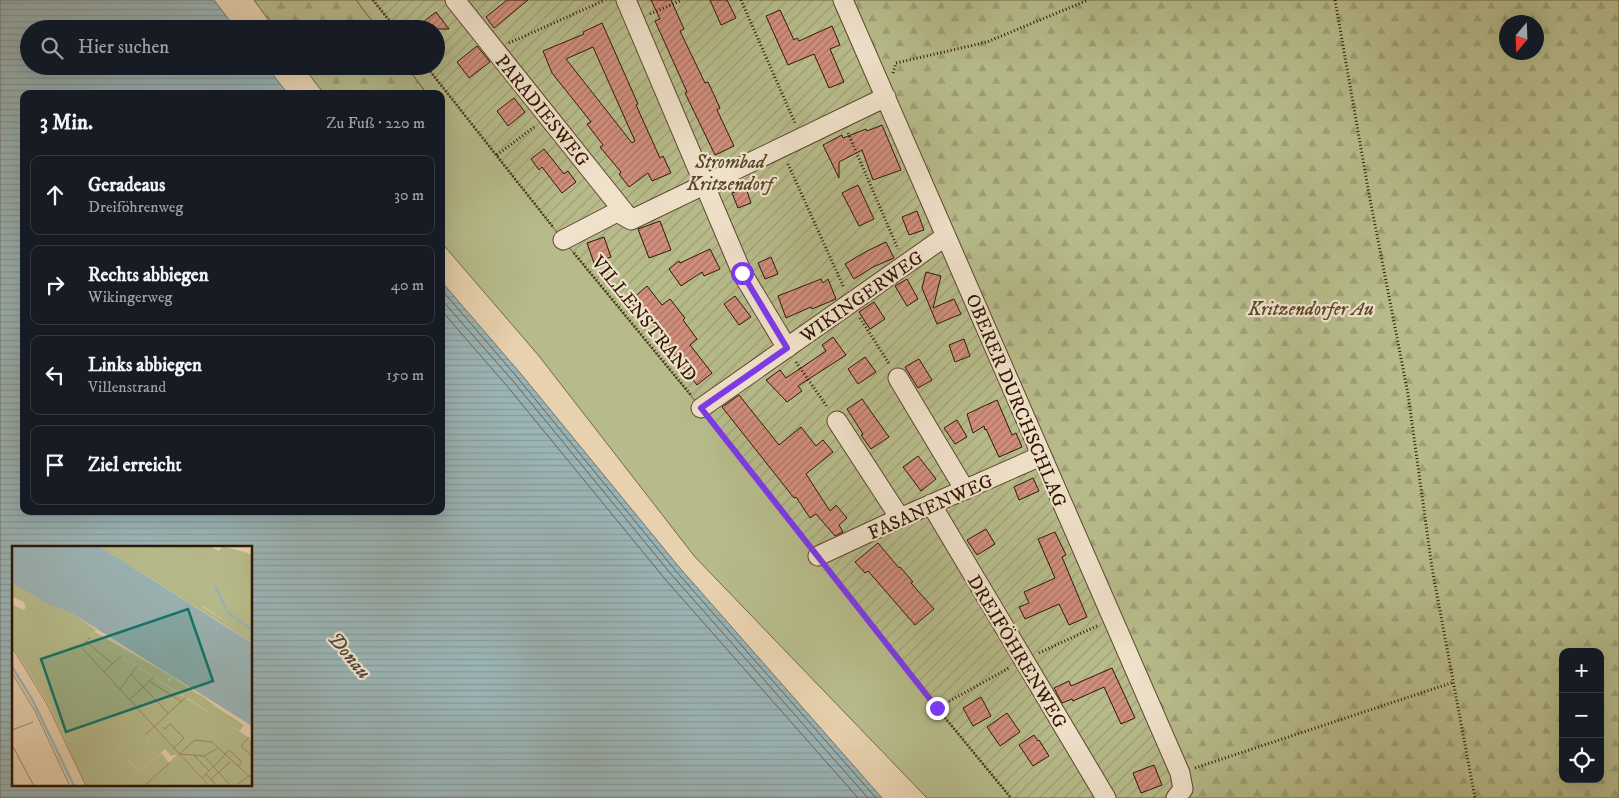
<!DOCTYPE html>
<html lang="de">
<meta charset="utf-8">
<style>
body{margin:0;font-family:"IM FELL DW Pica",serif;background:#20242c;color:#f1f3f6}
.controls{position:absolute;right:15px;bottom:15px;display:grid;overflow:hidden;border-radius:10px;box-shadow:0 5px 20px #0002}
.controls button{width:45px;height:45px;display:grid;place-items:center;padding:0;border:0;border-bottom:1px solid #363941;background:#171b24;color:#f1f3f6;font:25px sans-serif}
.compass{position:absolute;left:1499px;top:15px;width:45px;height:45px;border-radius:50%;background:#171b24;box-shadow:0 5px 20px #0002;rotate:199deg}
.stop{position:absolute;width:15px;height:15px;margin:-11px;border:4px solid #7c3aed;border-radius:50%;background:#fff}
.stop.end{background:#7c3aed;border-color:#fff;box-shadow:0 1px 5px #0008}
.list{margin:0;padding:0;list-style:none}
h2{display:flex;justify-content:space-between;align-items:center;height:65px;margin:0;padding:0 20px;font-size:21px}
h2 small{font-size:16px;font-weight:400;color:#9ea1a6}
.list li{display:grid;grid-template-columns:32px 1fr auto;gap:15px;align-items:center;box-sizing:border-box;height:80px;margin:0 10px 10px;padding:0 10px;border:1px solid #363941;border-radius:10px}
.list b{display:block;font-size:19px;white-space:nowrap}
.list p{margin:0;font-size:16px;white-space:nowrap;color:#9ea1a6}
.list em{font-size:16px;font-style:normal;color:#9ea1a6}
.icon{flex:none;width:28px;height:28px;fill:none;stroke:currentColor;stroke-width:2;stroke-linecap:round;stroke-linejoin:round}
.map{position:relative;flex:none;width:1619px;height:798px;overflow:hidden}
.search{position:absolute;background:#171b24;box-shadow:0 5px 20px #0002;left:20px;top:20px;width:425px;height:55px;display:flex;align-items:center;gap:12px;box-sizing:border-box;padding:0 18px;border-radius:28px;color:#9ea1a6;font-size:19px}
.panel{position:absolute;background:#171b24;box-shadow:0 5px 20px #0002;left:20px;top:90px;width:425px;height:425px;border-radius:10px}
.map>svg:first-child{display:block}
.grass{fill:#b7bb8a;stroke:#736847}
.forest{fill:url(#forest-firs);stroke:#736847;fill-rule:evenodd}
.garden{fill:url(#garden-furrows);stroke:#736847}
.water{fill:url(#water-rules);stroke:#70756e;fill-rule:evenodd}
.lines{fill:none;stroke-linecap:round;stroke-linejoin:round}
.shore{stroke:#65655c;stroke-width:1}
.building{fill:url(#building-hatch);stroke:#2f1604;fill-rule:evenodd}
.minor-casing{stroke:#5d452e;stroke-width:21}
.path{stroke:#2f1604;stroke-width:3;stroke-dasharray:1 2.5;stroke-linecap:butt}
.minor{stroke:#f0e1ca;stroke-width:19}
.route{stroke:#7c3aed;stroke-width:6}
.labels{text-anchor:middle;stroke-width:4.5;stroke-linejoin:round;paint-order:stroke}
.street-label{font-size:19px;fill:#2f1604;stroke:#f0e1ca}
.park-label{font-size:19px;font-style:italic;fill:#58482c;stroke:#f0e1ca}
.water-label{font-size:20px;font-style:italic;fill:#4f4539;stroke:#f0e1ca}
.inset-river{fill:none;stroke:#9bb4b5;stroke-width:2.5}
.inset-road{fill:none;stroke:#9e866a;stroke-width:1}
.view{fill:#0f766e;fill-opacity:0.15;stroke:#0f766e;stroke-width:2.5}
.inset-edge{fill:none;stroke:#2f1604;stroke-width:2.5}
</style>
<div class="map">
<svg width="1619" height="798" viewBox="0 0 1619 798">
<defs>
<pattern id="forest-firs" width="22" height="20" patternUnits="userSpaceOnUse" patternTransform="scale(1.25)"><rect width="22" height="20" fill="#b7bb8a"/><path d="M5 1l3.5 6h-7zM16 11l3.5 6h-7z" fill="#9ea075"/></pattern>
<pattern id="garden-furrows" width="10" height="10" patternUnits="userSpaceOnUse" patternTransform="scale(1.25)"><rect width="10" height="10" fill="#b7bb8a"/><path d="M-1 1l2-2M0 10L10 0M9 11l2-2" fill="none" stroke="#9ea075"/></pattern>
<pattern id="water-rules" width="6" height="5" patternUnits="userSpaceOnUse" patternTransform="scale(1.25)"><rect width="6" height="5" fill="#9bb4b5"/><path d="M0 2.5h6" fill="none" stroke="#869a9a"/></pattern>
<pattern id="building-hatch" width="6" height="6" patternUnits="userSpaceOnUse" patternTransform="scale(1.25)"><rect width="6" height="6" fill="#d18e7d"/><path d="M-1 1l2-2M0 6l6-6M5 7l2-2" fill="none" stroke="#aa7364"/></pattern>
</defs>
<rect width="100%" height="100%" fill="#e8d1ae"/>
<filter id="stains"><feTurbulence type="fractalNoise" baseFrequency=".004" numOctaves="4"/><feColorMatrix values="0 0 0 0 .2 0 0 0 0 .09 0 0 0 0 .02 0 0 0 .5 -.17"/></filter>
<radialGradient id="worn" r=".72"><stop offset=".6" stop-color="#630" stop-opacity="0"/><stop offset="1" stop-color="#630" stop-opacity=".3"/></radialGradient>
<!-- grass -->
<path class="grass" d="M356,0H373L396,29H378Z
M406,66H426L563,240L701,408L937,708L1011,798H927L695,557L539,356L441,242V94H427Z"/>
<!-- forest -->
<path class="forest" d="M254,0H356L378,29H275Z
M843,0H1619V798H1176ZM1506,22H1536V52H1506ZM1563,652H1600V779H1563Z
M303,66H406L427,94H324Z"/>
<!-- garden -->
<path class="garden" d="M373,0H843L1180,773L1176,798H1011L937,708L701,408L563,240L426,66H436V29H396Z"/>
<!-- water -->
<path class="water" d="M0,0H214L236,29H29V66H266L288,94H24V511H441V281L521,374L679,567L882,798H0ZM14,547H251V784H14Z"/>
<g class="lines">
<!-- shore -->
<path class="shore" d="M441,289L517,377L675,570L876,798
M441,299L513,381L671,574L868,798
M441,310L507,386L665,579L858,798"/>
</g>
<!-- building -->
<path class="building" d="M507,0H528L494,28L486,17Z
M651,0H671L684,29L680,31L705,83L708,82L720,108L717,110L734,146L715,155L685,93L687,92L655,21L660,19Z
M710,0H727L736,18L721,25Z
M780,10L794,40L797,38L799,41L832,26L840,45L830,49L844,82L829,88L814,54L788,65L766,16Z
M436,12L449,29H414Z
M602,23L638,104L636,105L660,158L663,156L671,173L652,181L648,173L629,187L619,174L621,172L600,147L603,145L587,124L591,122L552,73L543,51L584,34L583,32ZM593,47L635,141L632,143L566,59Z
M477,46L490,62L469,78L457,62Z
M514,98L525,112L508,126L497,111Z
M882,125L901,170L873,180L862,150L839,162V178L823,145L842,135L843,138L866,129L867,131Z
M544,149L564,174L568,171L576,182L562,193L542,167L539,170L531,159Z
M858,185L874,219L859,226L842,193Z
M746,188L751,203L738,208L732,193Z
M917,211L924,230L909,235L902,217Z
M660,221L671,250L649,258L638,229Z
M604,237L611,257L594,263L587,243Z
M886,242L894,258L873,267L854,279L845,264L867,251Z
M710,249L720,269L704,276L702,272L681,286L669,269L679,261L680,263Z
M771,257L778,274L765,279L758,263Z
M926,272L941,276L933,308L954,299L961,314L937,324L922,288Z
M821,279L823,283L828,279L836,299L812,309L811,307L786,318L778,296Z
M907,279L918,299L907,306L895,286Z
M647,286L662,305L670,299L685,318L683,320L697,339L690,345L712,373L697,385L668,347L670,346L642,311L640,313L630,301Z
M735,296L751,317L739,325L724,304Z
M874,302L885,319L870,329L859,312Z
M833,337L846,355L798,386L802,391L787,402L766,380L780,370L786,378L826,351L822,345Z
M964,339L970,356L955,362L949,345Z
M865,357L876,372L858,384L848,369Z
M919,359L932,380L918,388L905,367Z
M739,395L779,445L801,427L816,446L823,440L833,452L806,474L830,511L836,505L847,518L839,525L843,532L835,536L816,514L810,518L796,497L794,498L722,407Z
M862,399L889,437L871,449L861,435L863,434L847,409Z
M997,400L1012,435L1016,433L1022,447L999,457L986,429L985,430L984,426L973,433L967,414Z
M957,420L967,437L955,444L944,428Z
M918,456L936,479L921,491L903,467Z
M1033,478L1039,491L1019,500L1014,487Z
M986,529L995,544L977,555L967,540Z
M1055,532L1066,555L1062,557L1087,617L1069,625L1059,604L1025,619L1019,607L1029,603L1024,592L1055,578L1038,539Z
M878,543L899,568L900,567L913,582L911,583L934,609L915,625L868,571L865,573L855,562Z
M1112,668L1135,718L1121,724L1104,687L1073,701L1072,699L1062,703L1054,688L1069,681L1071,686Z
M981,697L991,716L973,726L963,708Z
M1007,713L1020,732L1000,746L987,727Z
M1034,735L1038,741L1039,740L1049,756L1033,766L1019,745Z
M1154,765L1162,785L1141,793L1133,773Z"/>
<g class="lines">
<!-- minor casing -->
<g class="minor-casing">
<path id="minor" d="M455,0L629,218
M626,0L742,273L787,348
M843,0L1180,773L1183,789L1176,798
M563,240L617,212L631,220L886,97
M898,378L965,490
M701,408L946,236
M837,421L900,518
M931,504L1106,798
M818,556L900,518L1041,456"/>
</g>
<!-- path -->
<path class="path" d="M373,0L396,29
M741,0L795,123
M1335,0L1369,194L1408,394L1432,568L1475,798
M650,14L682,0
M509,43L605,0
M426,66L553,227
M893,73L896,63L987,42L1088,0
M848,133L898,249
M497,155L534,127
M788,164L844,288
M574,253L691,395
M860,318L890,365
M796,362L828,408
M712,421L809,544
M828,569L937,708L1011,798
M1039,653L1099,625
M937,708L1009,668
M1195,768L1454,682"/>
<!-- minor -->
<use href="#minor" class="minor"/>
</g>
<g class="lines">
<!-- route -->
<path class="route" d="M742,273L787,348L701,408L937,708"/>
</g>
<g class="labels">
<!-- street labels -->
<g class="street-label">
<text transform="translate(543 110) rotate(51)" y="7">PARADIESWEG</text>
<text transform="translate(861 296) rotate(-35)" y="7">WIKINGERWEG</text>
<text transform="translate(645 318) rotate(51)" y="7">VILLENSTRAND</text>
<text transform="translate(1017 400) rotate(67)" y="7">OBERER DURCHSCHLAG</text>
<text transform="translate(930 506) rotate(-24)" y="7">FASANENWEG</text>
<text transform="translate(1018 651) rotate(59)" y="7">DREIFÖHRENWEG</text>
</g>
<!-- park labels -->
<g class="park-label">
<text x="730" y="168">Strombad<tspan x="730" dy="22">Kritzendorf</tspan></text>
<text x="1311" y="315">Kritzendorfer Au</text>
</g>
<!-- water labels -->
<g class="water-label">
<text transform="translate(350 655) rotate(50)" y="7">Donau</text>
</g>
</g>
<!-- overview -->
<g transform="translate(12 546)">
<rect width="240" height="240" fill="#e8d1ae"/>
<path d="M87,0H95L155,38L160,36L168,40H183L197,48L189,60L221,80L219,83ZM83,86L159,130L156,134L171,147L173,145L181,154L184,147L190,150L188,160L78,91ZM204,161L232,179L228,185L211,175L236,191L228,200L195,165ZM144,192L153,203L127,226L116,214L136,195L138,197ZM148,210L155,217L131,239L128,228Z" fill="#b7bb8a"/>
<path d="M95,0H198L207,5L211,0L239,8L240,97L219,83L221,80L189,59L197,48L183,40H168L160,36L155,38ZM0,37L33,57L61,68L84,84L69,100L143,181L132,189L136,195L116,215L127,226L149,207L158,218L168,209L196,240H74L36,157L0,99V58L11,64L14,62L12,56L0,51ZM148,210L155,217L131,238L128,228ZM159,130L184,147L181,154L175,147H170L157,138ZM190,150L204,161L197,166L188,160L186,156Z" fill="#b7bb8a" fill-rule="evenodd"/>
<path d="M78,91L240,194V240H197L168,208L159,210L144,193L138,197L132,189L142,181L69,100Z" fill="#b7bb8a"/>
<path d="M0,0H87L240,97V180L61,68L33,57L0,37Z" fill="#9bb4b5"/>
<path class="inset-river" d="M203,40L214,63M214,65L240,84M0,121L20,153L62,240"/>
<path class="inset-road" d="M78,91L70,102L197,240M73,95L101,118M0,101L35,158L74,240M92,126L109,110M0,127L23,165L58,240M119,128L157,168M137,135L170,156M108,143L125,120M117,154L142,131M150,181L153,183L158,178L172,192L162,202M0,184L21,176M133,189L174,151M237,191L229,200L240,210M0,199L22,240M168,208L192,210L206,202M182,209L197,225M212,209L217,204L230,216L227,220M192,210L219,240M194,228L205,240M190,232L212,210M199,233L218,216M132,240L183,194L200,196L237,230M223,240L237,230L240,231"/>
<path class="view" d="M176,63L201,135L54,186L29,113Z"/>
<rect width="240" height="240" class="inset-edge"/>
</g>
<rect width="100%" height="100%" filter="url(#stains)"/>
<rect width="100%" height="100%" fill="url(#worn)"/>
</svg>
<div class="controls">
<button>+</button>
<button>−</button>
<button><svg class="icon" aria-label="locate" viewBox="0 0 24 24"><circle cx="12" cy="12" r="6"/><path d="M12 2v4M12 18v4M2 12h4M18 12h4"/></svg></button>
</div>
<svg class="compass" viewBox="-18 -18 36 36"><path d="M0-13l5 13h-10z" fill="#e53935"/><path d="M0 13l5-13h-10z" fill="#9ea1a6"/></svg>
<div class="stop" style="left:742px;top:273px"></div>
<div class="stop end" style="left:937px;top:708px"></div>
<div class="search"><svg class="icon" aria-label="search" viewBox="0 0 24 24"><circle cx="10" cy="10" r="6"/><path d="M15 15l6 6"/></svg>Hier suchen</div>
<section class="panel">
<h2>3 Min.<small>Zu Fuß · 220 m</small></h2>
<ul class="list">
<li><svg class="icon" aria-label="ahead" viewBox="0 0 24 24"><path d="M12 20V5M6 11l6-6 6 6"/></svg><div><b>Geradeaus</b><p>Dreiföhrenweg</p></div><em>30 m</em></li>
<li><svg class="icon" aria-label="right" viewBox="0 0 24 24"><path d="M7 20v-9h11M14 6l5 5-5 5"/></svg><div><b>Rechts abbiegen</b><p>Wikingerweg</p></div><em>40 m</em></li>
<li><svg class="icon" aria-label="left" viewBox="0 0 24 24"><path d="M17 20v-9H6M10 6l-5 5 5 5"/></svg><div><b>Links abbiegen</b><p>Villenstrand</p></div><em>150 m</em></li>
<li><svg class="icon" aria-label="arrive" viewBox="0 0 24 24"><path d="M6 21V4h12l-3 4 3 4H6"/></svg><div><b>Ziel erreicht</b></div></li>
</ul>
</section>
</div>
